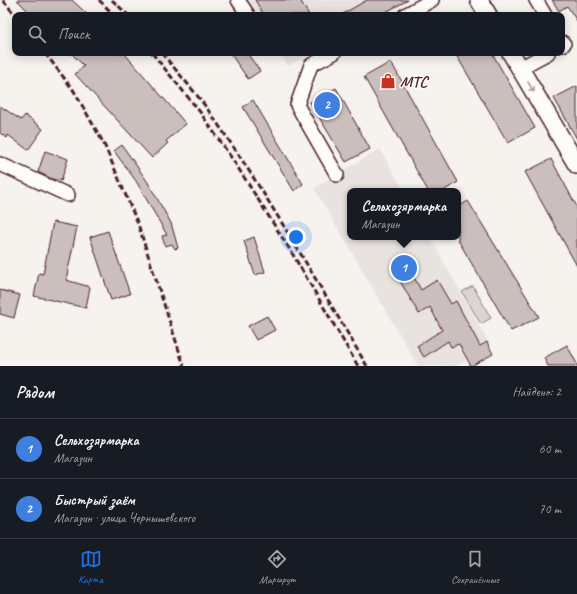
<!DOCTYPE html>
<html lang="ru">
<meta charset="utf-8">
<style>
body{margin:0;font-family:Caveat,sans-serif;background:#242831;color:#f1f3f6}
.you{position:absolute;left:296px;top:237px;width:14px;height:14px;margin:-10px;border:3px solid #fff;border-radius:50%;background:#1a73e8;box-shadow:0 0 0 6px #1a73e833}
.badge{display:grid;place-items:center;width:26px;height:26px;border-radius:50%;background:#1a73e8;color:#fff;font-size:13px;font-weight:700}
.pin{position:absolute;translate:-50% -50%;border:2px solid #fff;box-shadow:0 1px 4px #0006}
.popup{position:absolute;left:347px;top:188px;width:114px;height:52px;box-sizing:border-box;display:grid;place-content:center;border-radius:8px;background:#171b24;filter:drop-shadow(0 1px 3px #0005);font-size:13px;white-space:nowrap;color:#9ea1a6}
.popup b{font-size:15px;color:#f1f3f6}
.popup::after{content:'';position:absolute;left:50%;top:100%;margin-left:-8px;border:8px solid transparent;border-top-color:#171b24}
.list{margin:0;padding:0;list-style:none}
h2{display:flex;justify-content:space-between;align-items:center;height:52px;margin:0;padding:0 16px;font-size:17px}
h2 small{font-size:13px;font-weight:400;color:#9ea1a6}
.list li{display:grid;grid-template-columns:26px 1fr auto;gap:12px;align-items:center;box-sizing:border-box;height:60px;padding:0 16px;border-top:1px solid #363941}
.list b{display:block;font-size:15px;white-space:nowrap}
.list p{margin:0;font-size:13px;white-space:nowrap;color:#9ea1a6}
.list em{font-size:13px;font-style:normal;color:#9ea1a6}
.icon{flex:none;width:22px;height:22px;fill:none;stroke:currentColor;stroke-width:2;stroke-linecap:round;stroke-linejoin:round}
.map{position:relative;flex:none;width:577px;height:366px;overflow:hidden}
.search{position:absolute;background:#171b24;box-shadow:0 2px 10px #0003;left:12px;right:12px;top:12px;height:44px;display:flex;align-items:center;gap:10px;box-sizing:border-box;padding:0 14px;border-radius:8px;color:#9ea1a6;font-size:15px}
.sheet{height:172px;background:#171b24}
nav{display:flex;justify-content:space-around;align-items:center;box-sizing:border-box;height:56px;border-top:1px solid #363941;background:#171b24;font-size:11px;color:#9ea1a6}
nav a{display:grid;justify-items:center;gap:2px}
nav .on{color:#1a73e8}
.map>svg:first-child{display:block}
.built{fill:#e9e3e0}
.green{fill:#dcd4d2;stroke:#937a7e}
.building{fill:#cbbfbe;stroke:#4a1f2b}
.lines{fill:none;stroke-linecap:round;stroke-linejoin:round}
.minor-casing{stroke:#4a1f2b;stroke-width:16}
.tertiary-casing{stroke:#4a1f2b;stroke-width:20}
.minor{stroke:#fdfcf7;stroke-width:13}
.tertiary{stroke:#fdfcf7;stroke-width:17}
.rail{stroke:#4a1f2b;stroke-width:3;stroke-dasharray:6 3;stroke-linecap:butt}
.oneway{stroke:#ac999b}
.labels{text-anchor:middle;stroke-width:3;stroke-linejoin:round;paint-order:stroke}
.poi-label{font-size:16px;font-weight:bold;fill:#4a1f2b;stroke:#fdfcf7;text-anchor:start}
</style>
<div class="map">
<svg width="577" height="366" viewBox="0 0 577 366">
<rect width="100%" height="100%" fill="#f6f3ef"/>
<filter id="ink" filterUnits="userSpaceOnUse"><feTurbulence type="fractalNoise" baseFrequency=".025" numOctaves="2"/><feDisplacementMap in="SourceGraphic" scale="8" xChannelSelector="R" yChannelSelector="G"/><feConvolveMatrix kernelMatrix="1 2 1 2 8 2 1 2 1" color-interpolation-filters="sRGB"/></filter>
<g filter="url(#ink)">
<!-- built -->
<path class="built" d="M247,0H411L383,15H256Z
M280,53H312L288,66Z
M380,149L404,191H350V237H430L491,347L456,366H418L314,188Z"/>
<!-- green -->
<path class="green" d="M473,286L491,318L481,324L462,292Z"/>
<!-- building -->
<path class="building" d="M17,0H72L88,15H32Z
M255,0H300L309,15H264Z
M367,0H408L380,15H341Z
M552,0H577V21L567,6L559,11Z
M71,53H124L186,124L166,141L168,143L152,158L75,74L84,66Z
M230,53H247L260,71L248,79Z
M455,53H492L535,128L508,143Z
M391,62L458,182L443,191H428L364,77Z
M577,86V139L554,98Z
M336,88L370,149L346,162L310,102Z
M253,100L303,184L294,191L243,107Z
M0,106L21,120L25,115L43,129L28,150L8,135L7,138L0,133Z
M122,145L147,181L171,223L178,248L175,249L172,244L165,246L162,236L167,235L136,181L114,151Z
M45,151L68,159L61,181L52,179L38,172Z
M551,159L577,207V266L525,172Z
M468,201L539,317L511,331L458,240V207Z
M53,222L77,227L66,280L90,287L86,308L34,296L39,273L43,274Z
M108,231L130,294L111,300L90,237Z
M254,237L265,272L255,275L244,241Z
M408,267L421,290L437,280L451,304L456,301L480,346L487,342L493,354L471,366L459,344L451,347L448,341L424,357L417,346L442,330L430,307L419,314L396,274Z
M0,290L20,295L14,318L0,314Z
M267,316L275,330L256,340L248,326Z
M567,345L577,364V366H548L544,358Z"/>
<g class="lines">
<!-- minor casing -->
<g class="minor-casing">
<path id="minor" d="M238,0L248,15
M536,0L545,15
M405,15L432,0
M562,42L564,44L562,45
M334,53L311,65L297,105L337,175
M520,68L548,53
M0,164L68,195"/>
</g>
<!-- tertiary casing -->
<g class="tertiary-casing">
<path id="tertiary" d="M479,0L488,15
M511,53L577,165"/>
</g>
<!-- minor -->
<use href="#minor" class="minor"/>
<!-- tertiary -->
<use href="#tertiary" class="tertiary"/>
<!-- rail -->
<path class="rail" d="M3,0L15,15
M99,0L114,15
M112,0L128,15
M45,53L74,91L104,144L138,224L184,366
M152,53L200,112L235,163L292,253L358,366
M162,53C177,72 194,90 208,110C266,192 316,280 367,366"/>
</g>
<!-- one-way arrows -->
<defs><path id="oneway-shaft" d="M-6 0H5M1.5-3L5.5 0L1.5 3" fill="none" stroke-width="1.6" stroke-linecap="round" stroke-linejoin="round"/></defs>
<use class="oneway" href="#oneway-shaft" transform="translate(531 87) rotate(59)"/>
</g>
<!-- icons -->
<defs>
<g id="shop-bare" transform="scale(1.2)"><path d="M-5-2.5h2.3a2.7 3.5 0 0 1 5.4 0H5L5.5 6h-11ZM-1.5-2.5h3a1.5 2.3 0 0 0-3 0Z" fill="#c8321e" stroke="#fdfcf7" stroke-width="2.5" paint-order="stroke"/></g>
</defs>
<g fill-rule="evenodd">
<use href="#shop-bare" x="388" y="81"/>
</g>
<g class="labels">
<!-- poi labels -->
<g class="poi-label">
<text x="400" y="87">МТС</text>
</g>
</g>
</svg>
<div class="you"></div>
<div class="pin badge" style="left:404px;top:268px;background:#3f7fe0">1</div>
<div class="popup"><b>Сельхозярмарка</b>Магазин</div>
<div class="pin badge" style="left:327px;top:105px;background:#3f7fe0">2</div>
<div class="search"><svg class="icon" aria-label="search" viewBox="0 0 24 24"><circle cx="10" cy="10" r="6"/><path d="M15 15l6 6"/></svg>Поиск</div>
</div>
<section class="sheet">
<h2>Рядом<small>Найдено: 2</small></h2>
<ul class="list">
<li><span class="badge" style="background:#3f7fe0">1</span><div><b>Сельхозярмарка</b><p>Магазин</p></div><em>60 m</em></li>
<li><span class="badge" style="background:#3f7fe0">2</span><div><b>Быстрый заём</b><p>Магазин · улица Чернышевского</p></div><em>70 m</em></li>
</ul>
</section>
<nav>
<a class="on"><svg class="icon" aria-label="map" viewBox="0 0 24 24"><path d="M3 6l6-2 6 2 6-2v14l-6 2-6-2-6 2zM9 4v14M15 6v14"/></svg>Карта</a>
<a><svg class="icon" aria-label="directions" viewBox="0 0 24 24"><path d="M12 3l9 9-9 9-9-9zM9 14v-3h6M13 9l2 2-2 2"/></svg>Маршрут</a>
<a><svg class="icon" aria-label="saved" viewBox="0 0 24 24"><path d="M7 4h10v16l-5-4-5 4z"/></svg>Сохранённые</a>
</nav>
